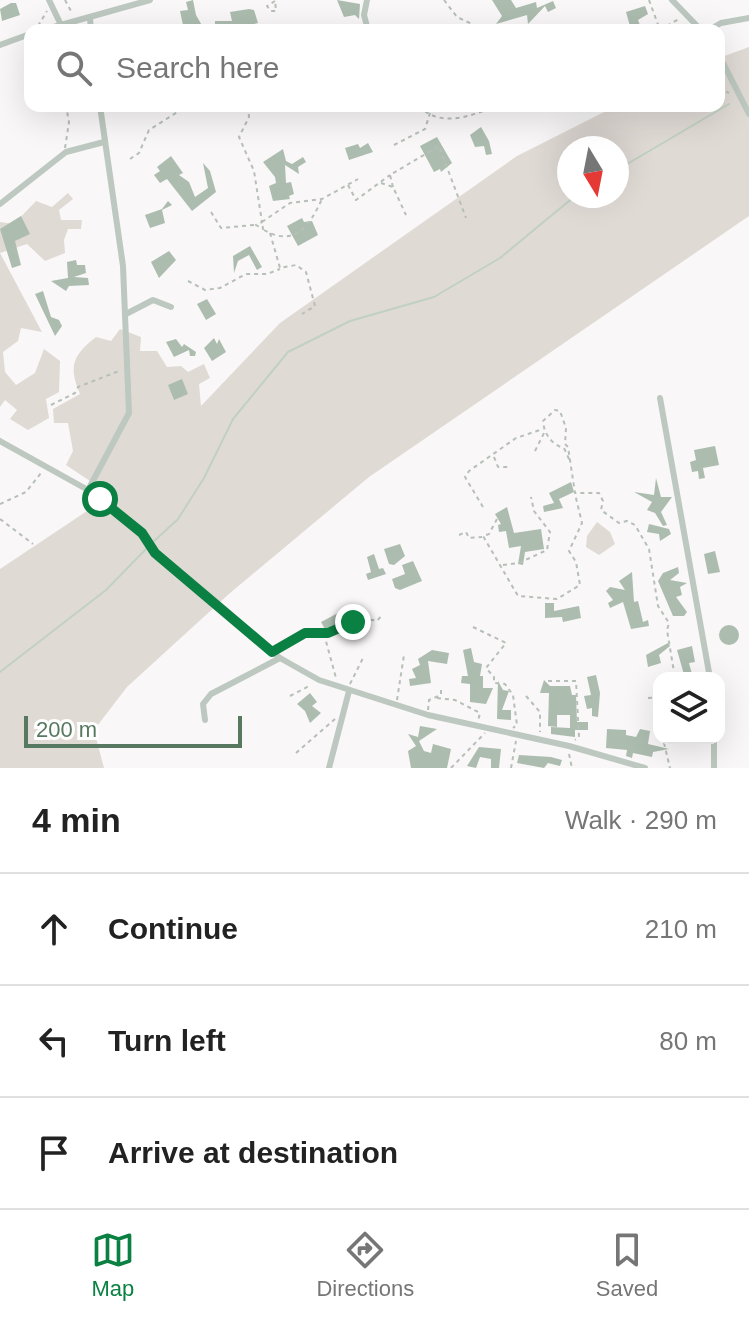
<!DOCTYPE html>
<meta charset="utf-8">
<style>
body{margin:0;font-family:Arial,sans-serif;background:#f2f2f2;color:#222}
.controls{position:absolute;right:24px;bottom:24px;display:grid;overflow:hidden;border-radius:16px;box-shadow:0 8px 32px #0002}
.controls button{width:72px;height:72px;display:grid;place-items:center;padding:0;border:0;border-bottom:2px solid #e0e0e0;background:#fff;color:#222;font:40px sans-serif}
.compass{position:absolute;left:557px;top:136px;width:72px;height:72px;border-radius:50%;background:#fff;box-shadow:0 8px 32px #0002;rotate:170deg}
.scale{position:absolute;left:24px;bottom:20px;width:218px;box-sizing:border-box;padding-left:8px;border:4px solid #587961;border-top:0;font-size:22px;line-height:28px;white-space:nowrap;color:#587961;-webkit-text-stroke:6px #fff;paint-order:stroke}
.stop{position:absolute;width:24px;height:24px;margin:-18px;border:6px solid #0b8043;border-radius:50%;background:#fff}
.stop.end{background:#0b8043;border-color:#fff;box-shadow:0 2px 8px #0008}
.list{margin:0;padding:0;list-style:none}
h2{display:flex;justify-content:space-between;align-items:center;height:104px;margin:0;padding:0 32px;font-size:34px}
h2 small{font-size:26px;font-weight:400;color:#767676}
.list li{display:grid;grid-template-columns:52px 1fr auto;gap:24px;align-items:center;box-sizing:border-box;height:112px;padding:0 32px;border-top:2px solid #e0e0e0}
.list b{display:block;font-size:30px;white-space:nowrap}
.list em{font-size:26px;font-style:normal;color:#767676}
.icon{flex:none;width:44px;height:44px;fill:none;stroke:currentColor;stroke-width:2;stroke-linecap:round;stroke-linejoin:round}
.map{position:relative;flex:none;width:749px;height:768px;overflow:hidden}
.search{position:absolute;background:#fff;box-shadow:0 8px 32px #0002;left:24px;right:24px;top:24px;height:88px;display:flex;align-items:center;gap:20px;box-sizing:border-box;padding:0 28px;border-radius:16px;color:#767676;font-size:30px}
.sheet{height:440px;background:#fff}
nav{display:flex;justify-content:space-around;align-items:center;box-sizing:border-box;height:112px;border-top:2px solid #e0e0e0;background:#fff;font-size:22px;color:#767676}
nav a{display:grid;justify-items:center;gap:4px}
nav .on{color:#0b8043}
.map>svg:first-child{display:block}
.green{fill:#e0dad5;fill-rule:evenodd}
.lines{fill:none;stroke-linecap:round;stroke-linejoin:round}
.stream{stroke:#c0d1c2;stroke-width:2}
.building{fill:#acbdb0}
.path{stroke:#b6bfb8;stroke-width:2;stroke-dasharray:4 4;stroke-linecap:butt}
.minor{stroke:#bcc8c0;stroke-width:6}
.route{stroke:#0b8043;stroke-width:10}
</style>
<div class="map">
<svg width="749" height="768" viewBox="0 0 749 768">
<rect width="100%" height="100%" fill="#f9f7f7"/>
<!-- green -->
<path class="green" d="M749,47V216L369,477L230,593L127,687L94,730L104,768H0V569L111,495L66,465L73,451L68,423H54L53,409L80,394C68,366 73,355 96,337L111,341L120,329L141,337L140,351H157L167,367L181,366L188,372L204,364L210,378L199,384L201,406L280,323L517,156L616,106H719V58ZM569,148H617V196H569Z
M68,193L73,199L59,210L61,220H82L81,229H68L64,240L65,253L45,261L27,244L0,253L42,332L21,328L18,341L3,352L5,372L16,385L35,373L44,349L60,361L59,392L46,399L49,418L28,430L10,419L17,410L5,400L0,407V222L14,224L36,201L52,207Z
M597,522L610,532L615,544L599,555L586,547L587,536Z"/>
<g class="lines">
<!-- stream -->
<path class="stream" d="M617,170L729,104
M152,543L178,519L204,478L233,419L288,352L350,321L434,297L500,258L575,196
M0,672L106,590L147,548"/>
</g>
<!-- building -->
<path class="building" d="M193,0L196,15L204,29L184,30L180,11L188,10L186,2Z
M337,0L360,4L359,19L355,15L344,17Z
M492,0H511L516,8L536,2L537,8L553,1L556,8L548,12L545,6L528,24L527,15L496,24L502,16Z
M11,3H16L20,15L2,21L0,9Z
M645,6L648,14L638,20L642,30H631L626,12Z
M249,9L254,10L258,23L240,28L243,30H215V21H232L230,12Z
M481,127L489,141L492,154L486,155L484,146L475,147L470,135Z
M437,137L452,163L441,172L440,169L434,172L420,146Z
M368,143L373,152L349,160L345,148L358,144L360,148Z
M283,149L286,161L292,164L303,157L306,162L298,167L299,174L285,165L286,183L291,182L294,194L289,196L290,199L273,201L269,186L276,183L275,177L263,162Z
M171,156L183,173L179,175L189,182L195,197L208,188L203,163L210,171L216,192L192,211L167,179L160,183L154,175L160,171L157,167Z
M168,201L172,205L162,210L165,223L150,228L145,215L162,209Z
M21,216L30,234L15,241L21,265L12,268L0,229Z
M302,218L304,222L312,221L318,235L298,246L287,226Z
M250,246L262,267L257,270L249,255L238,261L234,273L233,256Z
M169,251L176,260L159,278L151,262Z
M76,260L77,265H85L86,273L74,277L88,278L89,285L69,286L66,291L51,281L68,278L67,262Z
M43,291L51,317L59,320L62,326L55,336L35,294Z
M207,299L216,314L206,320L197,304Z
M214,338L217,344L219,339L226,352L212,361L204,348Z
M176,339L182,347L184,344L196,352L195,356H190L189,350L174,357L166,342Z
M182,379L188,394L174,400L168,385Z
M715,446L719,465L703,468L705,478L699,479L698,471L692,472L690,462L696,460L694,450Z
M656,478L661,497H672L661,512L667,525L663,526L655,513L647,510L652,502L634,492L654,495Z
M571,482L574,492L559,499L563,508L544,512L543,506L554,503L549,493Z
M507,507L514,533L541,529L544,549L525,552L523,565L518,564L521,546L509,548L506,531L499,532L498,525L501,524L495,514Z
M649,524L669,529L671,534L660,541L659,534L647,532Z
M400,544L405,556L394,565L389,564L384,549Z
M715,551L720,572L708,574L704,554Z
M374,554L379,569L383,568L386,574L368,580L366,574L371,572L367,557Z
M413,561L422,581L400,590L395,588L392,579L405,574L402,565Z
M678,567L679,573L670,580L687,583L680,587L682,595L676,597L687,612L684,616H673L658,581L663,573Z
M632,572L634,602L638,601L643,622L648,620L649,626L631,629L623,602L610,608L608,603L613,600L606,591L610,587L625,590L619,581Z
M545,603H554V611L579,606L581,618L563,622L562,617L545,618Z
M340,612L344,622L326,631L321,622Z
M719 635a10 10 0 1 1 20 0a10 10 0 1 1-20 0Z
M668,643L670,646L659,655L661,663L648,667L646,655Z
M692,646L695,662L689,663L693,678H685L677,650Z
M471,648L474,662L482,664L480,676H483V688H493L486,704L470,702V684L461,683L462,676H468L463,650Z
M432,650L449,653L447,664L428,661L431,683L410,686L409,679L416,678L412,669L420,665L418,659Z
M596,675L600,693L598,717L592,716V708L587,709L584,696L591,695L587,677Z
M544,680L550,686H570L572,695H576L577,722H588V730H575V737L551,734V727L570,728V715H557V727L548,726L549,693H540Z
M498,681L503,690L509,691L502,710H511V720L497,719Z
M310,693L317,702L312,706L321,713L310,723L305,711L297,704Z
M420,726L437,729L419,741L424,751L431,753L433,744L451,749L447,768H411L408,751L416,746L408,734L418,737Z
M607,729L626,730V735L636,737L640,729L650,731L648,744L669,749L653,752L652,757L633,753L632,758L626,756L627,750L606,748Z
M479,747L501,749L499,768H491V759L480,757L476,768L467,766Z
M519,755L551,757L562,760L560,766L548,763L544,768L517,763Z"/>
<g class="lines">
<!-- path -->
<path class="path" d="M65,0L72,13
M444,0L457,17L474,25
M649,0L660,30
M275,1L267,6L271,11H276L275,0
M38,26L47,11
M578,30L592,25
M660,30L679,19
M719,88L729,93
M248,106L249,117L239,137L254,171L262,222L256,225L263,229L262,222L290,203L322,199L358,179
M419,106C441,129 472,115 498,106
M394,145L425,129L430,113
M65,148L69,122L66,106
M130,159L139,153L149,130L187,106
M381,183L393,187L406,215
M348,185L356,200L390,175
M393,187L390,175L439,146L466,218
M211,212L221,228L254,225
M264,230C295,248 310,225 322,199
M270,233L280,268L296,265L306,272L315,306L302,314
M188,281L205,290L220,288L246,274H267L280,269
M51,405L75,393L78,387L119,371
M535,451L544,433
M494,457L498,467H508
M569,459L564,448C552,445 544,434 543,421L555,410L560,411L566,428L565,444L568,447L575,493H599L603,501L601,510L619,523L627,521L635,525L649,549L658,606L669,623L667,630L675,678
M0,504L26,492L41,473
M483,507L465,477L469,471L516,438L543,429
M0,519L33,544
M497,519L489,534L483,536L518,596L557,599L580,585L576,562L569,551L582,523L575,494
M459,535L466,532L469,538L482,537
M503,565L519,563L547,550L550,532L534,511L531,497
M473,627L506,643L486,668L494,677V683L505,684L513,695L517,725L513,728
M324,634L336,678
M280,648C301,634 305,636 328,633C347,631 357,615 377,621L383,614
M548,681H576L579,737L575,740
M350,684L364,656
M290,696L311,685
M526,696L540,712V732
M437,698L455,700L480,713L478,721
M648,698L659,697
M397,700L404,655
M428,710L429,700L441,695V686
M664,743L670,768
M296,753L335,719
M569,754L572,768
M451,768L485,733
M511,768L516,741"/>
<!-- minor -->
<path class="minor" d="M49,0L61,25
M367,0L364,15L368,30
M672,0L701,30
M90,18L91,30
M43,30L150,0
M709,30L721,23L749,18
M0,45L30,34
M719,55L749,114
M0,204L66,152L104,142
M126,314L153,300L171,307
M660,398L710,678
M0,441L88,490L142,533L155,553L244,630L280,658L319,680L428,715L569,746L645,768
M88,490L129,413L123,266L100,106
M205,720L203,704L211,694L280,658
M329,768L349,691
M714,768V738"/>
</g>
<g class="lines">
<!-- route -->
<path class="route" d="M100,499L142,533L155,553L272,652L305,633H328L353,622"/>
</g>
</svg>
<div class="controls">
<button><svg class="icon" aria-label="layers" viewBox="0 0 24 24"><path d="M12 4l9 5-9 5-9-5zM3 14l9 5 9-5"/></svg></button>
</div>
<svg class="compass" viewBox="-18 -18 36 36"><path d="M0-13l5 13h-10z" fill="#e53935"/><path d="M0 13l5-13h-10z" fill="#767676"/></svg>
<div class="scale">200 m</div>
<div class="stop" style="left:100px;top:499px"></div>
<div class="stop end" style="left:353px;top:622px"></div>
<div class="search"><svg class="icon" aria-label="search" viewBox="0 0 24 24"><circle cx="10" cy="10" r="6"/><path d="M15 15l6 6"/></svg>Search here</div>
</div>
<section class="sheet">
<h2>4 min<small>Walk · 290 m</small></h2>
<ul class="list">
<li><svg class="icon" aria-label="ahead" viewBox="0 0 24 24"><path d="M12 20V5M6 11l6-6 6 6"/></svg><div><b>Continue</b></div><em>210 m</em></li>
<li><svg class="icon" aria-label="left" viewBox="0 0 24 24"><path d="M17 20v-9H6M10 6l-5 5 5 5"/></svg><div><b>Turn left</b></div><em>80 m</em></li>
<li><svg class="icon" aria-label="arrive" viewBox="0 0 24 24"><path d="M6 21V4h12l-3 4 3 4H6"/></svg><div><b>Arrive at destination</b></div></li>
</ul>
</section>
<nav>
<a class="on"><svg class="icon" aria-label="map" viewBox="0 0 24 24"><path d="M3 6l6-2 6 2 6-2v14l-6 2-6-2-6 2zM9 4v14M15 6v14"/></svg>Map</a>
<a><svg class="icon" aria-label="directions" viewBox="0 0 24 24"><path d="M12 3l9 9-9 9-9-9zM9 14v-3h6M13 9l2 2-2 2"/></svg>Directions</a>
<a><svg class="icon" aria-label="saved" viewBox="0 0 24 24"><path d="M7 4h10v16l-5-4-5 4z"/></svg>Saved</a>
</nav>
